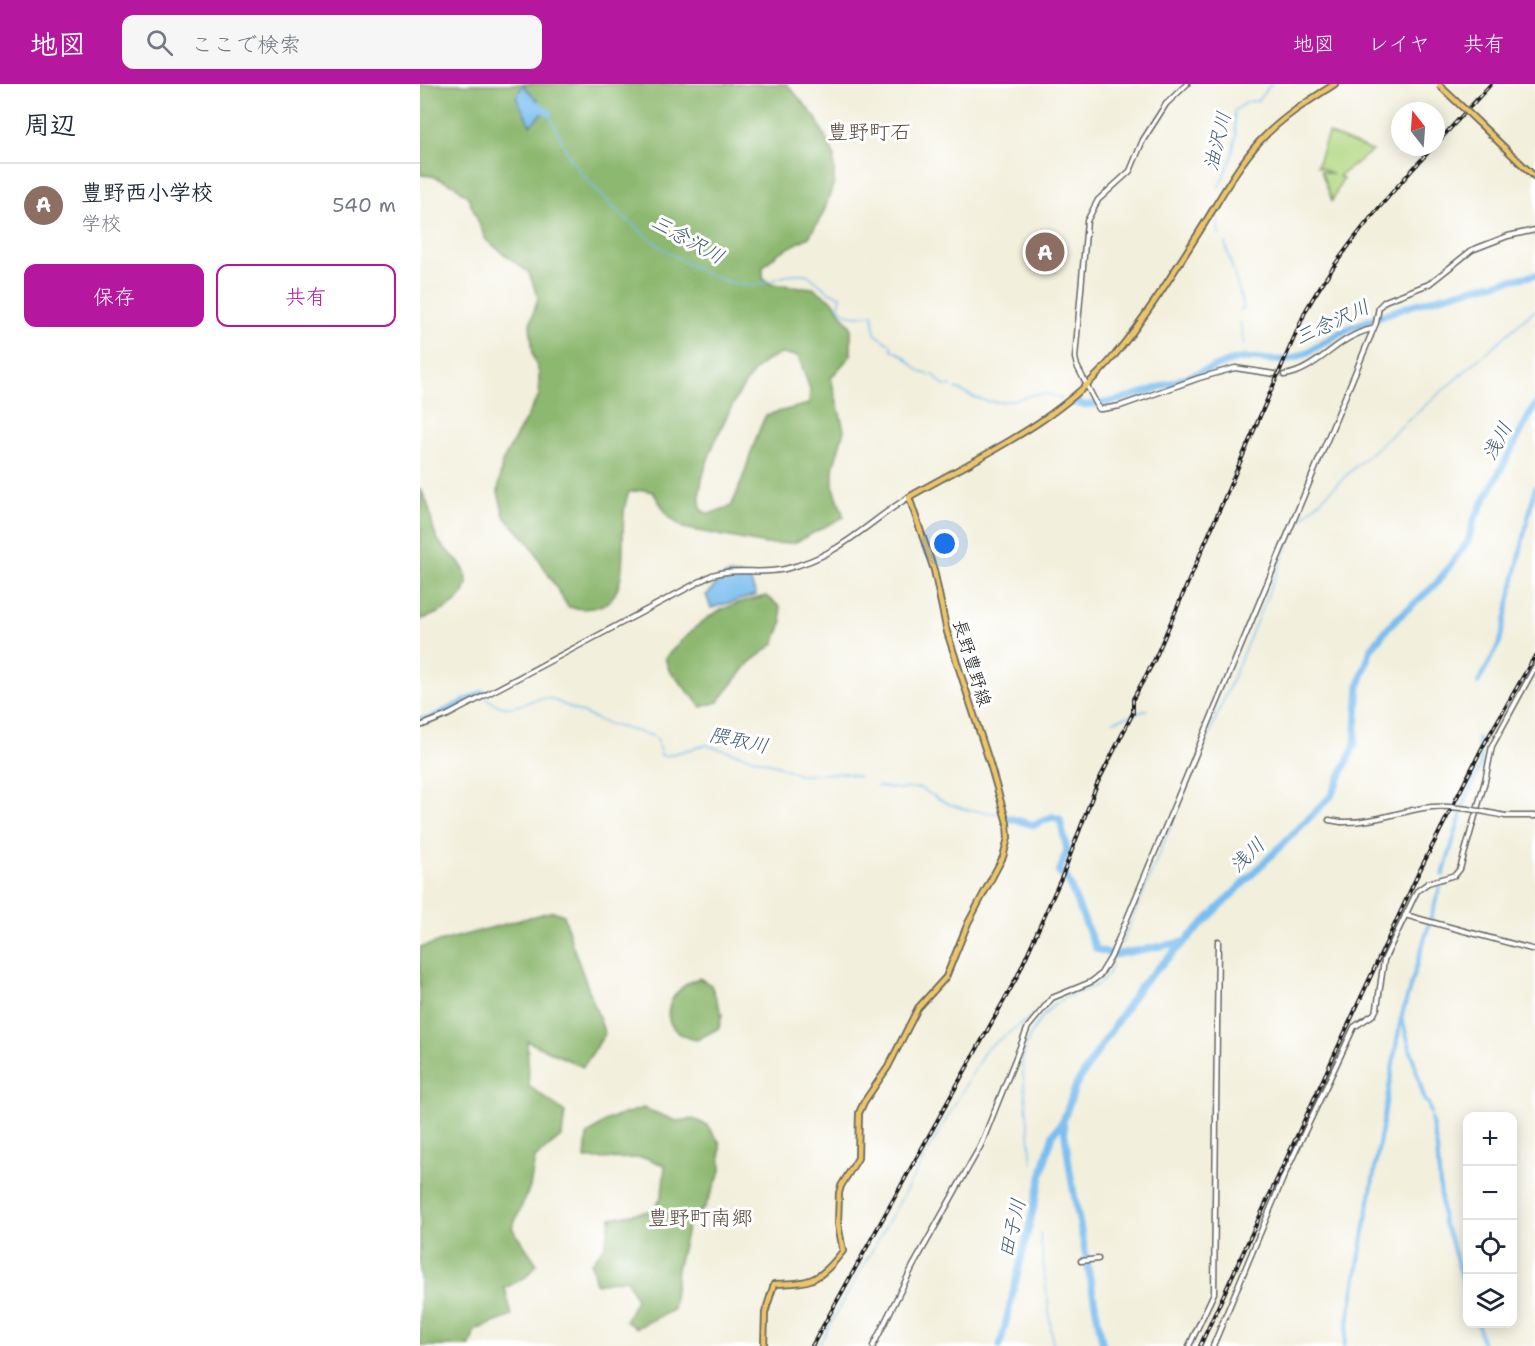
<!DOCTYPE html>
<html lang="ja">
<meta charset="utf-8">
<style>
body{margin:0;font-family:"Shantell Sans","Klee One",sans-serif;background:#f6f6f7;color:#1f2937}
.controls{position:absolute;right:18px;bottom:18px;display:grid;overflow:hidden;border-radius:12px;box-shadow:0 3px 15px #0003}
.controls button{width:54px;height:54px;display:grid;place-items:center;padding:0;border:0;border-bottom:2px solid #e0e1e3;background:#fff;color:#1f2937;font:30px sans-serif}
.compass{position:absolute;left:971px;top:18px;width:54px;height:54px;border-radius:50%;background:#fff;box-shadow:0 3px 15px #0003;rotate:343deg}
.you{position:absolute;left:525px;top:460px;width:21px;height:21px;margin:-15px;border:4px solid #fff;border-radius:50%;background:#1a73e8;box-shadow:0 0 0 9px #1a73e833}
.badge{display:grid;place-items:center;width:39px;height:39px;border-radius:50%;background:#b5179e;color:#fff;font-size:20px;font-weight:700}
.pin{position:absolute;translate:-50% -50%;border:3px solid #fff;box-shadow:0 2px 6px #0006}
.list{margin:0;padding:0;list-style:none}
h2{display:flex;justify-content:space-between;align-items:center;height:78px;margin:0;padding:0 24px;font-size:26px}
h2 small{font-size:20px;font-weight:400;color:#747a83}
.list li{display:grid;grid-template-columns:39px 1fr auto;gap:18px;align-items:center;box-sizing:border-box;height:84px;padding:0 24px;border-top:2px solid #e0e1e3}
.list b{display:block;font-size:22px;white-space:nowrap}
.list p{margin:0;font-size:20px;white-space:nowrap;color:#747a83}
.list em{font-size:20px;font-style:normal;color:#747a83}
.actions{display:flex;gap:12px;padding:18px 24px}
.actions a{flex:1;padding:14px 0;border:2px solid #b5179e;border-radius:12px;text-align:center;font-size:21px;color:#b5179e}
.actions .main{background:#b5179e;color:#fff}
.icon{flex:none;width:33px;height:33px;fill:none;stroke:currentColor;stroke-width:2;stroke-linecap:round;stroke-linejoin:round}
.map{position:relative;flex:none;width:1115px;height:1262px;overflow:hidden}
header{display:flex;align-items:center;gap:36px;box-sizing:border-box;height:84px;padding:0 30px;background:#b5179e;color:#fff}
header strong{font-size:28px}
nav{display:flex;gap:33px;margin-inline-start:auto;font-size:21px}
.search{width:420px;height:54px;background:#f6f6f7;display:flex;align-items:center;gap:15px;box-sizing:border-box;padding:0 21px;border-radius:12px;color:#747a83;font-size:22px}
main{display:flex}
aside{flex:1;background:#fff}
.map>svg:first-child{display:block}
.green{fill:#b2d882;stroke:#677a4f;stroke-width:1.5}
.forest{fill:#8db870;stroke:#546a46;stroke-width:1.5;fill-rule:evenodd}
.water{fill:#7abef0;stroke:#4b6d86;stroke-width:1.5}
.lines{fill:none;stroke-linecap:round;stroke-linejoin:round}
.stream{stroke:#7abef0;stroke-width:1.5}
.canal{stroke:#7abef0;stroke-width:4}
.river{stroke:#7abef0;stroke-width:7}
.minor-casing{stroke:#67665f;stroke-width:7}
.major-casing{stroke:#67665f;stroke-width:8}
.minor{stroke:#fff;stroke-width:4}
.major{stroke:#edc569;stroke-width:4.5}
.rail-casing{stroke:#1c1c1c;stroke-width:4}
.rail{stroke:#fff;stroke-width:1.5;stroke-dasharray:4.5;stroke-linecap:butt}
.minor-bridge-casing{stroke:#67665f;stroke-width:7;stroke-linecap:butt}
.major-bridge-casing{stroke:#67665f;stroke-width:8;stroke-linecap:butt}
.minor-bridge{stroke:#fff;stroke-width:4}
.major-bridge{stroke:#edc569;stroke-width:4.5}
.labels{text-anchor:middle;stroke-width:6;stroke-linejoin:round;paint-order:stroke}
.street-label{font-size:18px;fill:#1c1c1c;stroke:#fff}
.water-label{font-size:20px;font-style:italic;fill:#425d71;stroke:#fff}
.quarter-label{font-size:21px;fill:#58493d;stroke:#fff}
</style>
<header>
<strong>地図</strong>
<div class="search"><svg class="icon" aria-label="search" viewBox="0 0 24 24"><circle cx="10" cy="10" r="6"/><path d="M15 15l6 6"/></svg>ここで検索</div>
<nav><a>地図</a><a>レイヤ</a><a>共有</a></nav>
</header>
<main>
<aside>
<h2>周辺<small></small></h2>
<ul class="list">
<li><span class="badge" style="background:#8d6e63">A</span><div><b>豊野西小学校</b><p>学校</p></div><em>540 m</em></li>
</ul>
<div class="actions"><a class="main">保存</a><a>共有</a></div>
</aside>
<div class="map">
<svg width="1115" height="1262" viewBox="0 0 1115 1262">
<rect width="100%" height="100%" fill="#fff"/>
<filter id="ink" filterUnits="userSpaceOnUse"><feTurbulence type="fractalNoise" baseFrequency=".0167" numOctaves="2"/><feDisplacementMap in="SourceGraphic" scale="12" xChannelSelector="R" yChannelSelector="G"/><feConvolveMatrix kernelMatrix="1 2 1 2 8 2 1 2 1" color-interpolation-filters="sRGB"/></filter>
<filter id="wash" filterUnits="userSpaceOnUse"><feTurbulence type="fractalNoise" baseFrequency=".008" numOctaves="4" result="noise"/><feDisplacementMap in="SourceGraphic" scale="24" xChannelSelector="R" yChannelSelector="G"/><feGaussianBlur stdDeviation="1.35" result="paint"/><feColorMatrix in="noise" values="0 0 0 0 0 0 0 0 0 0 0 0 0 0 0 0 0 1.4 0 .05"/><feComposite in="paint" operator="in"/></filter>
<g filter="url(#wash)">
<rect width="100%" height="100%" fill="#f2efdc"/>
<!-- green -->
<path class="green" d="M908,49L952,67L919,92L923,94L912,117L901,87L913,90L897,82Z"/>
<!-- forest -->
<path class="forest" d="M0,0H367L396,34L414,71V99L403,130L389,153L357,170L343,183V194L351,200L393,204L414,218L431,243V271L411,294L424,346L413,385V401L424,433L374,459L346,460L263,444L248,432L233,408L224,406L209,408C191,449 228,538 148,523L110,460L84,432L78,408L82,378L119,311V289L113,271L110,240L118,214L109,189L66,156L48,113L34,101L12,92L0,91ZM361,270L378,272L390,305L389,320L346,331C331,360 326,393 311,422L289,430L281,426C281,420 279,414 280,408C283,376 319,298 344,278C349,275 356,272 361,270Z
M0,406C13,423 9,437 17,454C22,465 32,469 39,478C64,510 24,528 0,536Z
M346,512L360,523L362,539L354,560L329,579L298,618L282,623L249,586L245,574C265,553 285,530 313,521C324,517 335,515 346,512Z
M133,827L144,831L152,860L185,950L163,983L107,957L109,1002L145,1028L142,1052L115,1074L110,1103L92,1144L117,1180L106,1193L85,1204L92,1232L55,1246L50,1262H0V863Z
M279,894L291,901L302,930L299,944L277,956C235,949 242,907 279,894Z
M223,1024L257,1037L273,1035L287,1041L300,1059L301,1087L285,1123L268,1141L257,1185L253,1226L216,1244L205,1237L216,1216L207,1195L176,1200L171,1179L185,1162L191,1134L234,1126L242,1111L245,1082L227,1074L165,1075L167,1051L189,1035Z"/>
<!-- water -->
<path class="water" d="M103,1L126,26L110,41L96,13Z
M309,490L329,493L336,511L291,524L286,511C295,506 297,492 309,490Z"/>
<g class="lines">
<!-- stream -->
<path class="stream" d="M129,29C137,46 143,64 153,78C187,124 270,199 330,201C350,202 367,185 388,191L409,208L421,212L419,223C430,235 438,232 453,230L455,250L471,261L472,266C493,273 491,290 514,291L524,302H531
M799,103L811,75L816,52L814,27L827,18L837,17L851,0
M797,132L799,151
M805,159L813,186
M814,189L824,224L821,226
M820,238L824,261
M825,268L826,273
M536,304C547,311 563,318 577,318C602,319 613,302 642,315
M67,615C72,618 79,623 84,623C102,625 114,611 131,615L185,639L233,652L237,655L241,671L245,672L286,661L357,681L379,691L425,689L440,693
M694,637L727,626
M457,702L479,705L500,704L526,719L544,725L581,730
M702,859L878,438L936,382L1115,226
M612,1079L602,979C605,955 622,925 645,914C668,903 681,907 693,881
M620,1150L633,1262
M398,1262L566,965L612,932"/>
<!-- canal -->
<path class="canal" d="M1058,599L1080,558L1115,403
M1023,791L1045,717L1061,680L1058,654
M982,935L1005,1017
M1008,1019L1011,1029
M1011,1034L1017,1065L1023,1138L1030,1153L1039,1184
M1040,1187L1048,1216
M1058,1240L1063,1262
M924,1262L981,934L1020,803"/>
<!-- river -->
<path class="river" d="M118,21L129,29
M654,319C685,330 776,288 811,277C832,269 853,281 874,274C893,268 911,252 930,244C989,219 1052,203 1115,191
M0,636H9L63,609
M588,734L614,741L632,733L640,735L647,766L639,789L647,794L676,865L694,871L763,858
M580,1262L625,1077L633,1050L643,1037
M683,1262L651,1094L643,1037L656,1001L720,902L911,712L935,660L939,601L951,565L970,541L1016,500L1048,457L1054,436L1115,321"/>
</g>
</g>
<g filter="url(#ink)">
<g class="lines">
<!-- minor casing -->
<g class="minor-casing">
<path id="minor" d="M767,0L746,20L723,56L710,87L678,116L667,137L655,274L657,282L679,325H682L700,322L779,294L815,284L854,290
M864,291C897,287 917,252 952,245
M0,642L28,631L292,491C315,483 341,491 365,485C420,472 444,441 489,413
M1086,732H1115
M909,736L921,738
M985,831L1115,866
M661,1177L678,1175
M453,1262L493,1182L561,1061L608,943L632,914L671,898L680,891L691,873L956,239L959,223L965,217L1009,200L1052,166L1088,152L1115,146
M769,1262L794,1209L798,857
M793,1262L864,1092L934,943L954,930L957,924L964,876L997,807L1008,799L1035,791L1040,785L1065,697L1072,662L1115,583"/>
</g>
<!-- major casing -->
<g class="major-casing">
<path id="major" d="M1058,38L1115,93
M344,1262L345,1229L354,1200C393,1199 399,1197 423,1167L418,1140L419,1109L421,1102L438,1074L439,1029L444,1018L468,983L498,924L526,893L548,839L583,773L588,754L587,739L570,680L527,548L514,486L489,413C560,372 640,338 694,272C726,233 754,188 781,145C800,115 816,84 839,58C861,34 888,17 915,0"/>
</g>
<!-- minor -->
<use href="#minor" class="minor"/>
<!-- major -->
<use href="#major" class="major"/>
<!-- rail casing -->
<g class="rail-casing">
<path id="rail" d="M1016,60L1071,0
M392,1262L597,893L643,790L677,700L713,629V615L734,577L886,226C921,165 966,114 1013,63
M780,1262L997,792L1062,664L1115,572"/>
</g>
<!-- rail -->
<use href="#rail" class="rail"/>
<!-- minor-bridge casing -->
<g class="minor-bridge-casing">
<path id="minor-bridge" d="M921,738C951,739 975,729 1003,724C1032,720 1059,727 1086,732"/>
</g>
<!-- major-bridge casing -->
<g class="major-bridge-casing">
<path id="major-bridge" d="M1019,1L1058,38"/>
</g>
<!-- minor-bridge -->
<use href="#minor-bridge" class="minor-bridge"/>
<!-- major-bridge -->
<use href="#major-bridge" class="major-bridge"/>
</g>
</g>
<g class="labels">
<!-- street labels -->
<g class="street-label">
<text transform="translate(552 579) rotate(73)" y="6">長野豊野線</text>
</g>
<!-- water labels -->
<g class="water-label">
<text transform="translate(797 57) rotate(-76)" y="7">油沢川</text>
<text transform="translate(268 155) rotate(29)" y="7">三念沢川</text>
<text transform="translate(912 238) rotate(-25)" y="7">三念沢川</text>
<text transform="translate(1077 357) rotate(-62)" y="7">浅川</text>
<text transform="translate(319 656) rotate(12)" y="7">隈取川</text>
<text transform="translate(827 771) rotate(-45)" y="7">浅川</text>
<text transform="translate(592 1144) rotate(-77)" y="7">田子川</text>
</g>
<!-- quarter labels -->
<g class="quarter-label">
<text x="449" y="55">豊野町石</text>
<text x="280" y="1141">豊野町南郷</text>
</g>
</g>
</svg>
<div class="controls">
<button>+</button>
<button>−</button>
<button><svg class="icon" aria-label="locate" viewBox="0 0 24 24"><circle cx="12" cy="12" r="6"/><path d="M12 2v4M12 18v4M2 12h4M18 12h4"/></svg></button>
<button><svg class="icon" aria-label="layers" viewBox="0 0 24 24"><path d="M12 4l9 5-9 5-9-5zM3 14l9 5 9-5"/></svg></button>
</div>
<svg class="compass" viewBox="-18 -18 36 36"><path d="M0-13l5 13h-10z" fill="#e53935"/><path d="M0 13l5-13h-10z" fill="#747a83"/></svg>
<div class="you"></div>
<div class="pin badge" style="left:625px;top:168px;background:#8d6e63">A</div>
</div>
</main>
